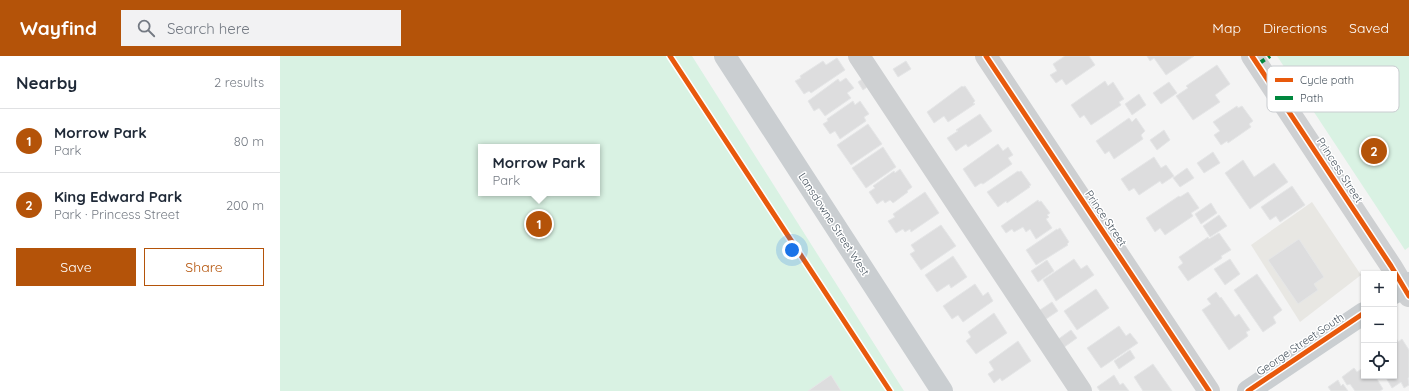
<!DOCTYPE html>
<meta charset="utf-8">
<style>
body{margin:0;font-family:Quicksand,sans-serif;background:#f2f2f3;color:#1f2937}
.controls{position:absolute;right:12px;bottom:12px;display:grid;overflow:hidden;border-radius:0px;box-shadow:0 1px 3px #0004}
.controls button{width:36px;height:36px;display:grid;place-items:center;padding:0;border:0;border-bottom:1px solid #e0e1e3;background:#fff;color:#1f2937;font:20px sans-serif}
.you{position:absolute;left:512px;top:194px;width:14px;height:14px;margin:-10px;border:3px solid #fff;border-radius:50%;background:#1a73e8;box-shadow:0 0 0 6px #1a73e833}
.badge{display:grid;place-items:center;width:26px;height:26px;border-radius:50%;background:#b45309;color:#fff;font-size:13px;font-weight:700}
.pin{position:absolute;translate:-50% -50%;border:2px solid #fff;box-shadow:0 1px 4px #0006}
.popup{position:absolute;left:198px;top:88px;width:122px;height:52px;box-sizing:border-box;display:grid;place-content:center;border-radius:0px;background:#fff;filter:drop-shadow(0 1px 3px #0005);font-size:13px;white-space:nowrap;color:#747a83}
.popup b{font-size:15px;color:#1f2937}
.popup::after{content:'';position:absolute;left:50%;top:100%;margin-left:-8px;border:8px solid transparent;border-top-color:#fff}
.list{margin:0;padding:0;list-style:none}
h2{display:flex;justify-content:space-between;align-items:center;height:52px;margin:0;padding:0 16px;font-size:17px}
h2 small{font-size:13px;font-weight:400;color:#747a83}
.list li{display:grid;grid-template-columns:26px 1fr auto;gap:12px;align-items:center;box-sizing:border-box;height:64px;padding:0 16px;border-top:1px solid #e0e1e3}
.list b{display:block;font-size:15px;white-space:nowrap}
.list p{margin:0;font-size:13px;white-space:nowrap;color:#747a83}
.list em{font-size:13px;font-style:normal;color:#747a83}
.actions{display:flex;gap:8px;padding:12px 16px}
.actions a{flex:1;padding:9px 0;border:1px solid #b45309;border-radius:0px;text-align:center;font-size:14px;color:#b45309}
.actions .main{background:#b45309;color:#fff}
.icon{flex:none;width:22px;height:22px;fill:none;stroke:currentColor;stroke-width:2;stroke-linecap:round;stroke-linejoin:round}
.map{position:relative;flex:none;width:1129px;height:335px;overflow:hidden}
header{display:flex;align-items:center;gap:24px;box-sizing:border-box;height:56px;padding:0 20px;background:#b45309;color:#fff}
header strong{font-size:19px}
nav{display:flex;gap:22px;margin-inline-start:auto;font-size:14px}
.search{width:280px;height:36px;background:#f2f2f3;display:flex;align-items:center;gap:10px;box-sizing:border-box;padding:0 14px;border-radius:0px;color:#747a83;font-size:15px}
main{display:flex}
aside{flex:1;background:#fff}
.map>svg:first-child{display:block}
.commercial{fill:#e8e7e3}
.green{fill:#d9f2e3;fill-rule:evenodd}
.building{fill:#ddddde;stroke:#e5e6e7}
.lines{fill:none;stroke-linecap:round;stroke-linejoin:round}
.minor{stroke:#ced0d2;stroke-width:22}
.major{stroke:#caced1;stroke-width:22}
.quiet{stroke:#00873e;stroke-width:4;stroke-dasharray:8 4;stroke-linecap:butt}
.cycleway-casing{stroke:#fff;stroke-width:8}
.cycleway{stroke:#e8590c;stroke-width:5}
.labels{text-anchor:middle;stroke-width:3;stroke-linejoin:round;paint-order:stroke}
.street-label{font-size:11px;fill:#4a5661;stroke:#fff}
.key{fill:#fff;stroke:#c9ccd0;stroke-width:1}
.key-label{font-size:11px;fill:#4a5661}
</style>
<header>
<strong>Wayfind</strong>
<div class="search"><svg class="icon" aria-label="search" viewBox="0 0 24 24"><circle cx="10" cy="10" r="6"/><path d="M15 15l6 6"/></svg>Search here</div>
<nav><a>Map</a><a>Directions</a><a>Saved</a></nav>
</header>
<main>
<aside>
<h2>Nearby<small>2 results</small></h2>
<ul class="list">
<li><span class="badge">1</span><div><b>Morrow Park</b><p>Park</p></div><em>80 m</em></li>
<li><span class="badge">2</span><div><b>King Edward Park</b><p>Park · Princess Street</p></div><em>200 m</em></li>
</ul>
<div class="actions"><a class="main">Save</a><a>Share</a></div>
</aside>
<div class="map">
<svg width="1129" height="335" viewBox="0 0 1129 335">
<rect width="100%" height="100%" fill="#f4f4f4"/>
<!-- commercial -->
<path class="commercial" d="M1032,146L1081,219L1020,266L971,189Z"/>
<!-- green -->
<path class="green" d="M0,0H412L624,335H0ZM201,91H317V137H201Z
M997,0H1129V191L1125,194Z"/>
<!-- building -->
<path class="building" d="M785,0H809L815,9L786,29L782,23L776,27L770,19L777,15L773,8Z
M867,0H914L886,19L874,2L870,5Z
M557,2L565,14L531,37L529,35L524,38L515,25L521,22L520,20L543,5L546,9Z
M626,5L631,13L618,21L613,13Z
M937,9L950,28L935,39L940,46L913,64L896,40L908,32L906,30Z
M585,21L590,29L583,34L578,26Z
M566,22L574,32L567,37L571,42L545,60L539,52L534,55L528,45L558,23L560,26Z
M825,25L828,30L833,26L844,43L839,46L841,49L811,69L804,59L800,62L791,49Z
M889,26L897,37L881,48L873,37Z
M682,30L683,31L685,30L695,45L693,47L695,48L668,66L664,60L654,67L647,56Z
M859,38L866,49L852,59L845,48Z
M573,45L575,49L580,45L589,58L584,61L586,65L560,83L555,75L550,78L543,68L548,65L547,63Z
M957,50L958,52L962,50L973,65L969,68L971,71L948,87L947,85L941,89L934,79L940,75L933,66Z
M700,58L712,75L688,91L686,88L676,95L667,82L678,75L676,74Z
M849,62L852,66L856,62L865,75L861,79L863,83L834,103L829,95L825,98L816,85Z
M588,68L602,88L571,109L557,89Z
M884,74L890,84L877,94L870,84Z
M718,88L723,95L728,91L733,99L728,102L732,108L703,128L701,127L695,131L683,113Z
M603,91L616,111L586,132L572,112Z
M933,96L940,107L924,117L917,107Z
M874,101L881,112L886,109L894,120L882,128L880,125L859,139L854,132L849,135L841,123Z
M963,104L974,121L994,107L1008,126L970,153L945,117Z
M907,112L914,122L900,131L893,122Z
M620,113L632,131L627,135L628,136L613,147L610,144L605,147L603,144L597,148L589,136L595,132L593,130L614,115L615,117Z
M738,115L739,116L741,115L751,129L749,130L750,131L727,147L726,145L718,151L707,136Z
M1012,130L1025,149L1000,166L996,160L990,164L981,151Z
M645,136L659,157L631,176L630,173L625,176L623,173L616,177L608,165L615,161L613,158Z
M908,136L919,152L911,157L913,160L885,179L880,172L875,176L866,162L899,140L900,141Z
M758,144L759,146L761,145L770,157L767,159L769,161L766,163L772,172L756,183L750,173L746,176L743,171L734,176L732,173L726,177L721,170Z
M931,147L937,157L921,168L915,158Z
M939,159L947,170L930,181L923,170Z
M661,169L676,190L641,214L630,198L635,195L631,189Z
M780,172L789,186L787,188L788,189L756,209L746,194L777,173V174Z
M939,177L951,194L941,200L942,202L908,225L898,211L903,207L899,201L928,181L929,183Z
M1019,183L1044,221L1034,228L1038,234L1018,248L988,204Z
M673,200L687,221L671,232L669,228L657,236L645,219Z
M794,203L801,213L807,209L814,219L776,245L763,224Z
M950,203L960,218L945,229L934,213Z
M767,204L774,215L758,226L751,215Z
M977,218L1002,254L993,261L996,267L983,276L954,234Z
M695,228L703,240L708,236L713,245L683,266L678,259L672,263L663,250Z
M816,233L829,252L797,274L784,255Z
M936,236L940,242L941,241L955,261L959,258L970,274L966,276L968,280L949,294L922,254L931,248L927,243Z
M772,246L778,255L763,265L757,256Z
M714,257L727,277L696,298L686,285L691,281L688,276Z
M839,270L846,280L850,277L858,287L821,312L807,292Z
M791,274L797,282L783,292L777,284Z
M1116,282L1118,286L1122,283L1129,294V321L1128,322L1129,329L1124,332L1121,326L1112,332L1105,320H1114V283Z
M738,285L751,305L722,325L720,322L714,327L708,318L714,314L709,306Z
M850,294L855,302L839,313L834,305Z
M873,308L892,335H863L854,321Z
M1084,311V320H1095L1103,333L1100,335H1075L1070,328L1067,329L1062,321L1074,312L1077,316Z
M551,319L561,335H528Z
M834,319L840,329L843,327L849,335H820L817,331Z
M1058,324L1061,330L1063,328L1068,335H1051L1048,331Z"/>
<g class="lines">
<!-- minor -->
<path class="minor" d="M579,0L801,335
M706,0L929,335
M972,0L1111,210L1129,240"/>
<!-- major -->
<path class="major" d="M445,0L662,335
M1114,237L1129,227
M968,335L1084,257"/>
<!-- quiet -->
<path class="quiet" d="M978,8L990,0"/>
<!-- cycleway casing -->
<g class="cycleway-casing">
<path id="cycleway" d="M390,0L610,335
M706,0L929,335
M972,0L1111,210L1129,240
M968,335L1084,257"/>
</g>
<!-- cycleway -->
<use href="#cycleway" class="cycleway"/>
</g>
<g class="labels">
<!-- street labels -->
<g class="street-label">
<text transform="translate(1060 114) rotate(57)" y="4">Princess Street</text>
<text transform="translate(826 162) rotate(56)" y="4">Prince Street</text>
<text transform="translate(554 168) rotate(57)" y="4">Lansdowne Street West</text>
<text transform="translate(1020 288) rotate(-34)" y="4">George Street South</text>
</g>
</g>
<!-- legend -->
<rect x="987" y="10" width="132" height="46" rx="6" class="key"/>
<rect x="995" y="22" width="18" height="4" fill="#e8590c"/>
<rect x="995" y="40" width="18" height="4" fill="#00873e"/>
<g class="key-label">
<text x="1020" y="28">Cycle path</text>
<text x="1020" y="46">Path</text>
</g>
</svg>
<div class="controls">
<button>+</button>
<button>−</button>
<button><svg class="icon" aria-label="locate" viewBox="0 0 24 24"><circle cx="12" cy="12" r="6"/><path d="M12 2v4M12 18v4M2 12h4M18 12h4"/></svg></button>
</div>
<div class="you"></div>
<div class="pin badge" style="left:259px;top:168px">1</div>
<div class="popup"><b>Morrow Park</b>Park</div>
<div class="pin badge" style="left:1094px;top:95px">2</div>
</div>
</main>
